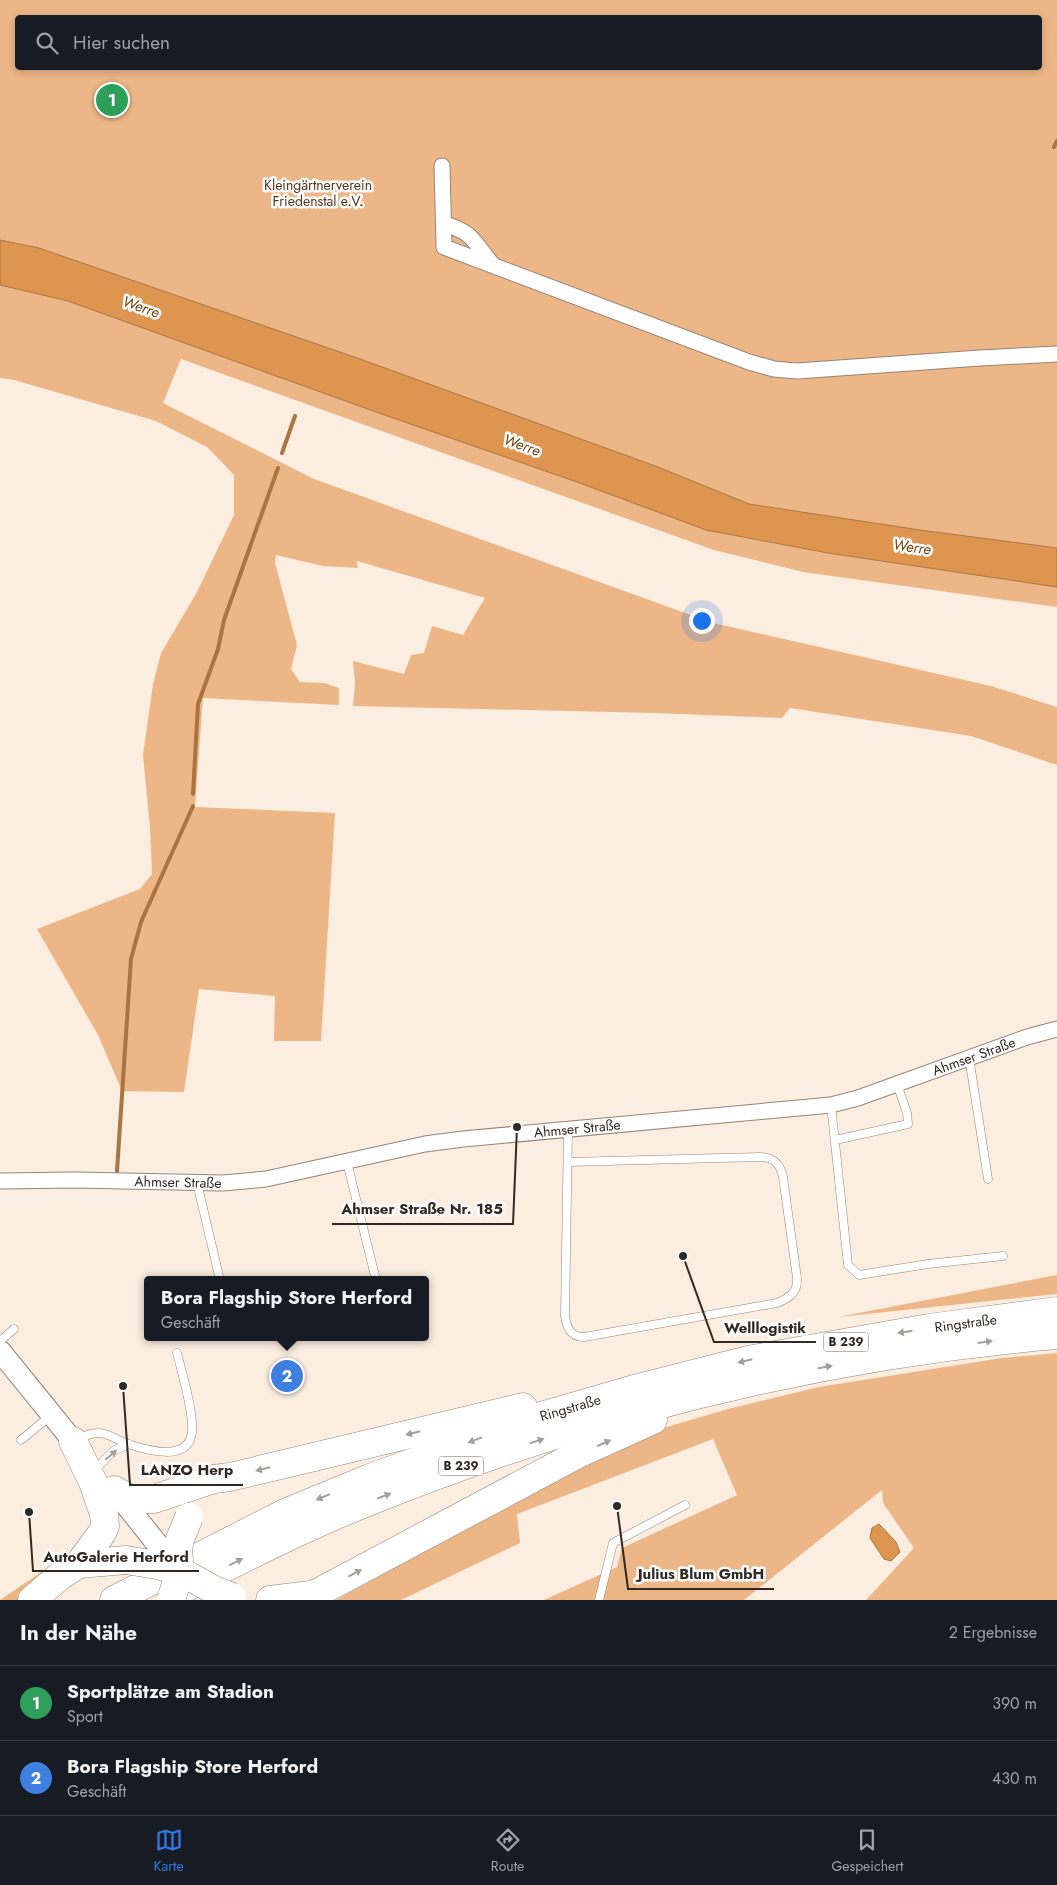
<!DOCTYPE html>
<html lang="de">
<meta charset="utf-8">
<style>
body{margin:0;font-family:Jost,sans-serif;background:#20242c;color:#f1f3f6}
.you{position:absolute;left:701px;top:620px;width:18px;height:18px;margin:-12px;border:4px solid #fff;border-radius:50%;background:#1a73e8;box-shadow:0 0 0 8px #1a73e833}
.badge{display:grid;place-items:center;width:32px;height:32px;border-radius:50%;background:#3277e4;color:#fff;font-size:16px;font-weight:700}
.pin{position:absolute;translate:-50% -50%;border:2px solid #fff;box-shadow:0 1px 5px #0006}
.popup{position:absolute;left:144px;top:1276px;width:285px;height:65px;box-sizing:border-box;display:grid;place-content:center;border-radius:5px;background:#171b24;filter:drop-shadow(0 1px 4px #0005);font-size:16px;white-space:nowrap;color:#9ea1a6}
.popup b{font-size:19px;color:#f1f3f6}
.popup::after{content:'';position:absolute;left:50%;top:100%;margin-left:-10px;border:10px solid transparent;border-top-color:#171b24}
.list{margin:0;padding:0;list-style:none}
h2{display:flex;justify-content:space-between;align-items:center;height:65px;margin:0;padding:0 20px;font-size:21px}
h2 small{font-size:16px;font-weight:400;color:#9ea1a6}
.list li{display:grid;grid-template-columns:32px 1fr auto;gap:15px;align-items:center;box-sizing:border-box;height:75px;padding:0 20px;border-top:1px solid #363941}
.list b{display:block;font-size:19px;white-space:nowrap}
.list p{margin:0;font-size:16px;white-space:nowrap;color:#9ea1a6}
.list em{font-size:16px;font-style:normal;color:#9ea1a6}
.icon{flex:none;width:28px;height:28px;fill:none;stroke:currentColor;stroke-width:2;stroke-linecap:round;stroke-linejoin:round}
.map{position:relative;flex:none;width:1057px;height:1600px;overflow:hidden}
.search{position:absolute;background:#171b24;box-shadow:0 2px 8px #0003;left:15px;right:15px;top:15px;height:55px;display:flex;align-items:center;gap:12px;box-sizing:border-box;padding:0 18px;border-radius:5px;color:#9ea1a6;font-size:19px}
.sheet{height:215px;background:#171b24}
nav{display:flex;justify-content:space-around;align-items:center;box-sizing:border-box;height:70px;border-top:1px solid #363941;background:#171b24;font-size:14px;color:#9ea1a6}
nav a{display:grid;justify-items:center;gap:2px}
nav .on{color:#3277e4}
.map>svg:first-child{display:block}
.green{fill:#ecb687;fill-rule:evenodd}
.water{fill:#de9550;stroke:#aa7542}
.lines{fill:none;stroke-linecap:round;stroke-linejoin:round}
.stream{stroke:#aa7542;stroke-width:4}
.lane-casing{stroke:#958476;stroke-width:9}
.street-casing{stroke:#958476;stroke-width:17}
.secondary-casing{stroke:#958476;stroke-width:23}
.highway-casing{stroke:#958476;stroke-width:29}
.lane{stroke:#fff;stroke-width:8}
.street{stroke:#fff;stroke-width:15}
.secondary{stroke:#fff;stroke-width:21}
.highway{stroke:#fff;stroke-width:28}
.secondary-bridge-casing{stroke:#958476;stroke-width:23;stroke-linecap:butt}
.highway-bridge-casing{stroke:#958476;stroke-width:29;stroke-linecap:butt}
.secondary-bridge{stroke:#fff;stroke-width:21}
.highway-bridge{stroke:#fff;stroke-width:28}
.oneway{fill:#a29f9c}
.labels{text-anchor:middle;stroke-width:5;stroke-linejoin:round;paint-order:stroke}
.shield{fill:#fff;stroke:#6e6965;stroke-width:1}
.shield-label{font-size:12px;font-weight:bold;fill:#302923}
.park-label{font-size:14px;fill:#55361a;stroke:#fff}
.street-label{font-size:14px;fill:#302923;stroke:#fff}
.water-label{font-size:15px;font-style:italic;fill:#744410;stroke:#fff}
.leader{fill:none;stroke:#302923;stroke-width:2}
.callout-dot{fill:#302923;stroke:#fff;stroke-width:2}
.callout-label{font-size:15px;text-anchor:middle;font-weight:bold;fill:#302923;stroke:#fff;stroke-width:5;stroke-linejoin:round;paint-order:stroke}
</style>
<div class="map">
<svg width="1057" height="1600" viewBox="0 0 1057 1600">
<rect width="100%" height="100%" fill="#fcede1"/>
<!-- green -->
<path class="green" d="M0,0H1057V548L920,530L749,504L658,467L360,359L39,248L0,240ZM18,18H1040V68H18Z
M0,285L68,301L376,412L577,482L706,530L828,553L1057,587V607L803,572L714,550L181,359L163,403L314,479L713,623L991,686L1057,707V765L971,736L790,708L782,718L653,713L353,706L355,683L353,661L404,674L411,655L424,653L432,626L463,635L485,598L357,561L358,568L323,566L276,555L275,563L297,645L291,669L300,682L324,683L339,688V705L203,698L195,807L335,813L321,1041H274L275,996L199,989L184,1092L122,1091L98,1035L37,929L140,889L152,874L150,827L143,755L153,684L161,653L197,592L234,515V475L207,447L156,421L14,380L0,378Z
M1057,1275V1294L838,1317Z
M1057,1353V1600H866L914,1548L883,1503L882,1490L744,1600H544L617,1567L622,1548L737,1495L713,1439L517,1514L520,1543L401,1600H336L536,1489L660,1429L728,1409L819,1387L1002,1358Z
M65,1556L17,1600H0Z"/>
<!-- water -->
<path class="water" d="M0,240L39,248L360,359L658,467L749,504L920,530L1057,548V587L828,553L706,530L577,482L376,412L68,301L0,285Z
M879,1524L896,1542L900,1552L891,1561L884,1559L870,1538L872,1528Z"/>
<g class="lines">
<!-- stream -->
<path class="stream" d="M1054,147L1057,141
M282,453L295,416
M193,794L198,704L218,649L224,620L278,468
M117,1171L131,959L141,922L193,806"/>
<!-- lane casing -->
<g class="lane-casing">
<path id="lane" d="M969,1057L988,1179
M831,1105L848,1265L859,1275L928,1264L1003,1256
M835,1140L908,1124L907,1113L897,1084
M347,1162L376,1280
M568,1162L759,1157C773,1157 780,1163 783,1177L797,1278C798,1293 789,1298 777,1303L584,1337C571,1337 567,1329 565,1316L568,1130
M197,1183L220,1280
M0,1341L14,1329
M78,1439C84,1436 92,1433 99,1433C108,1433 119,1441 128,1444C146,1450 189,1463 192,1432C194,1413 182,1373 177,1353
M21,1440L50,1416
M96,1469L113,1451L129,1444
M599,1600L613,1543L685,1505"/>
</g>
<!-- street casing -->
<g class="street-casing">
<g id="street">
<path d="M442,166L444,247L749,362L774,369L797,371L980,358L1057,354"/>
<path d="M444,224C474,232 474,243 493,265"/>
<path id="s1" d="M0,1181L75,1180L223,1183L266,1179L425,1144L463,1139L831,1105L858,1098L1027,1037L1057,1029"/>
</g>
</g>
<!-- secondary casing -->
<g class="secondary-casing">
<path id="secondary" d="M0,1351L82,1452
M115,1491L154,1540"/>
</g>
<!-- highway casing -->
<g class="highway-casing">
<g id="highway">
<path d="M114,1490L130,1499H154L214,1479L230,1477L523,1407"/>
<path d="M79,1564L126,1560"/>
<path d="M181,1590C240,1560 299,1530 360,1505C582,1415 818,1355 1057,1335"/>
<path d="M32,1600L60,1576L79,1564L102,1533L105,1526L104,1514L93,1482L73,1441"/>
<path id="s2" d="M114,1600L285,1513L370,1478L531,1419L638,1388L748,1360L929,1328L1057,1311"/>
<path d="M270,1600L311,1595"/>
<path d="M304,1600L580,1453L653,1420"/>
</g>
</g>
<!-- lane -->
<use href="#lane" class="lane"/>
<!-- street -->
<use href="#street" class="street"/>
<!-- secondary -->
<use href="#secondary" class="secondary"/>
<!-- highway -->
<use href="#highway" class="highway"/>
<!-- secondary-bridge casing -->
<g class="secondary-bridge-casing">
<path id="secondary-bridge" d="M154,1540L182,1574"/>
</g>
<!-- highway-bridge casing -->
<g class="highway-bridge-casing">
<path id="highway-bridge" d="M126,1560L157,1565L180,1571L214,1590L232,1597
M171,1600L180,1571L178,1549L180,1539L189,1517"/>
</g>
<!-- secondary-bridge -->
<use href="#secondary-bridge" class="secondary-bridge"/>
<!-- highway-bridge -->
<use href="#highway-bridge" class="highway-bridge"/>
</g>
<!-- one-way arrows -->
<defs><path id="oneway-solid" d="M-6-.8H1V-3.2L6.5 0L1 3.2V.8H-6Z" transform="scale(1.25)"/></defs>
<g class="oneway">
<use href="#oneway-solid" transform="translate(905 1332) rotate(171)"/>
<use href="#oneway-solid" transform="translate(985 1342) rotate(-8)"/>
<use href="#oneway-solid" transform="translate(745 1361) rotate(167)"/>
<use href="#oneway-solid" transform="translate(825 1367) rotate(-11)"/>
<use href="#oneway-solid" transform="translate(413 1433) rotate(166)"/>
<use href="#oneway-solid" transform="translate(475 1440) rotate(160)"/>
<use href="#oneway-solid" transform="translate(537 1441) rotate(-18)"/>
<use href="#oneway-solid" transform="translate(604 1443) rotate(-24)"/>
<use href="#oneway-solid" transform="translate(111 1455) rotate(-40)"/>
<use href="#oneway-solid" transform="translate(263 1469) rotate(166)"/>
<use href="#oneway-solid" transform="translate(384 1496) rotate(-21)"/>
<use href="#oneway-solid" transform="translate(323 1497) rotate(157)"/>
<use href="#oneway-solid" transform="translate(236 1562) rotate(-27)"/>
<use href="#oneway-solid" transform="translate(355 1573) rotate(-28)"/>
</g>
<g class="labels">
<!-- shield labels -->
<g class="shield">
<rect x="823.5" y="1332.5" width="45" height="19" rx="4"/>
<rect x="438.5" y="1456.5" width="45" height="19" rx="4"/>
</g>
<g class="shield-label">
<text x="846" y="1346">B 239</text>
<text x="461" y="1470">B 239</text>
</g>
<!-- park labels -->
<g class="park-label">
<text x="318" y="190">Kleingärtnerverein<tspan x="318" dy="16">Friedenstal e.V.</tspan></text>
</g>
<!-- street labels -->
<g class="street-label">
<text dy="5" stroke="none"><textPath href="#s1" startOffset="988">Ahmser Straße</textPath></text>
<text dy="5" stroke="none"><textPath href="#s1" startOffset="582">Ahmser Straße</textPath></text>
<text dy="5" stroke="none"><textPath href="#s1" startOffset="178">Ahmser Straße</textPath></text>
<text dy="5" stroke="none"><textPath href="#s2" startOffset="901">Ringstraße</textPath></text>
<text dy="5" stroke="none"><textPath href="#s2" startOffset="496">Ringstraße</textPath></text>
</g>
<!-- water labels -->
<g class="water-label">
<text transform="translate(141 307) rotate(19)" y="5">Werre</text>
<text transform="translate(522 445) rotate(20)" y="5">Werre</text>
<text transform="translate(912 547) rotate(8)" y="5">Werre</text>
</g>
</g>
<!-- callouts -->
<path class="leader" d="M517 1127L513 1224H332M683 1256L714 1342H816M123 1386L130 1485H243M29 1512L33 1571H199M617 1506L628 1589H774"/>
<g class="callout-dot">
<circle cx="517" cy="1127" r="5"/>
<circle cx="683" cy="1256" r="5"/>
<circle cx="123" cy="1386" r="5"/>
<circle cx="29" cy="1512" r="5"/>
<circle cx="617" cy="1506" r="5"/>
</g>
<g class="callout-label">
<text x="422" y="1214">Ahmser Straße Nr. 185</text>
<text x="765" y="1333">Welllogistik</text>
<text x="187" y="1475">LANZO Herp</text>
<text x="116" y="1562">AutoGalerie Herford</text>
<text x="701" y="1579">Julius Blum GmbH</text>
</g>
</svg>
<div class="you"></div>
<div class="pin badge" style="left:112px;top:100px;background:#2e9e5b">1</div>
<div class="pin badge" style="left:287px;top:1376px;background:#3f7fe0">2</div>
<div class="popup"><b>Bora Flagship Store Herford</b>Geschäft</div>
<div class="search"><svg class="icon" aria-label="search" viewBox="0 0 24 24"><circle cx="10" cy="10" r="6"/><path d="M15 15l6 6"/></svg>Hier suchen</div>
</div>
<section class="sheet">
<h2>In der Nähe<small>2 Ergebnisse</small></h2>
<ul class="list">
<li><span class="badge" style="background:#2e9e5b">1</span><div><b>Sportplätze am Stadion</b><p>Sport</p></div><em>390 m</em></li>
<li><span class="badge" style="background:#3f7fe0">2</span><div><b>Bora Flagship Store Herford</b><p>Geschäft</p></div><em>430 m</em></li>
</ul>
</section>
<nav>
<a class="on"><svg class="icon" aria-label="map" viewBox="0 0 24 24"><path d="M3 6l6-2 6 2 6-2v14l-6 2-6-2-6 2zM9 4v14M15 6v14"/></svg>Karte</a>
<a><svg class="icon" aria-label="directions" viewBox="0 0 24 24"><path d="M12 3l9 9-9 9-9-9zM9 14v-3h6M13 9l2 2-2 2"/></svg>Route</a>
<a><svg class="icon" aria-label="saved" viewBox="0 0 24 24"><path d="M7 4h10v16l-5-4-5 4z"/></svg>Gespeichert</a>
</nav>
